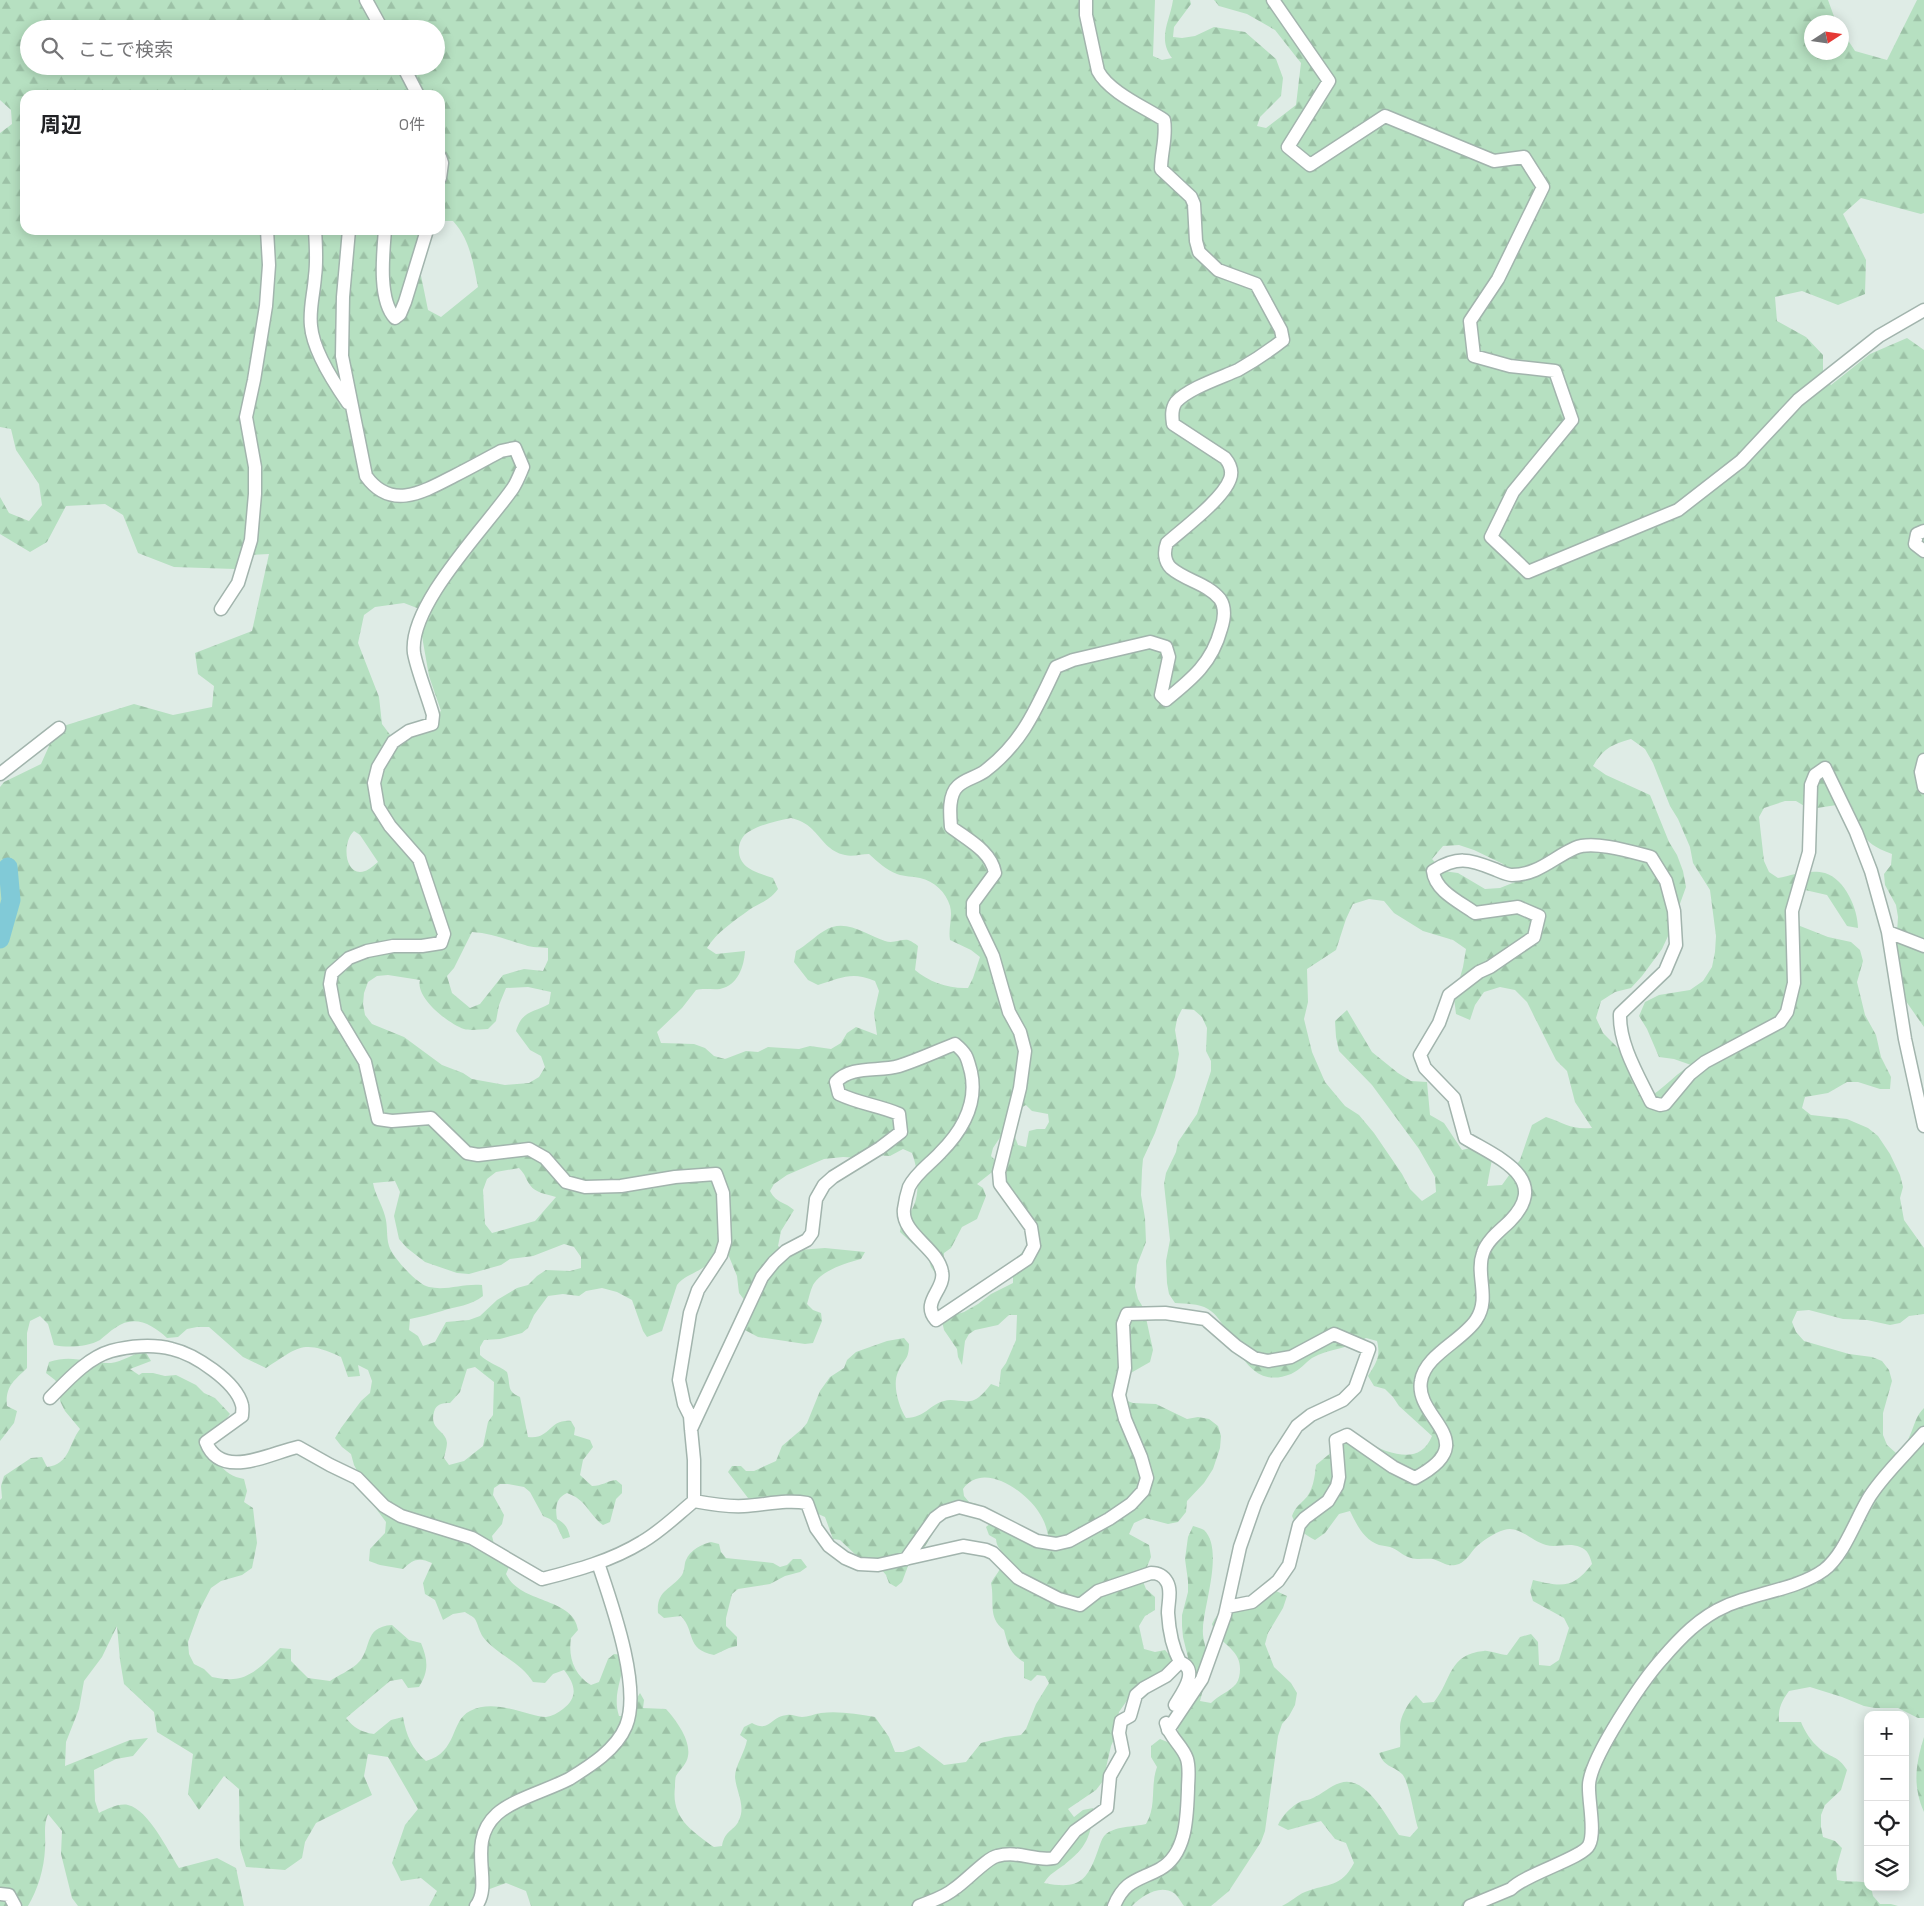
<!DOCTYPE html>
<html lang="ja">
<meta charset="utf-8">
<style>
body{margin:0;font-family:"Space Grotesk","Noto Sans JP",sans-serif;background:#f6f6f6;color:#202124}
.controls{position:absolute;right:15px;bottom:15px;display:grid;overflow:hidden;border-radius:10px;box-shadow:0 2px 12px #0003}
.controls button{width:45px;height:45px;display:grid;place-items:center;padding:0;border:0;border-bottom:1px solid #e0e0e0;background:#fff;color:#202124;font:25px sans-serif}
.compass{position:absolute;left:1804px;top:15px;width:45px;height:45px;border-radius:50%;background:#fff;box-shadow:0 2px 12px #0003;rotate:78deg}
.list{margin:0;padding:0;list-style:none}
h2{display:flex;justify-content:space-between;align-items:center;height:65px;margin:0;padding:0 20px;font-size:21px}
h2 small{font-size:16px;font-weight:400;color:#757577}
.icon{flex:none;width:28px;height:28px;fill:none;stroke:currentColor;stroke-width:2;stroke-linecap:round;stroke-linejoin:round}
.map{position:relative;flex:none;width:1924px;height:1906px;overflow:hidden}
.search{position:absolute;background:#fff;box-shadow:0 2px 12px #0003;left:20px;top:20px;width:425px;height:55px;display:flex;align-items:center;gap:12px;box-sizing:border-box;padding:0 18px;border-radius:28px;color:#757577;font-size:19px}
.panel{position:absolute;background:#fff;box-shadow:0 2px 12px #0003;left:20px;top:90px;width:425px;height:145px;border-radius:15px}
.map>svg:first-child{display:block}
.forest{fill:url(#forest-firs);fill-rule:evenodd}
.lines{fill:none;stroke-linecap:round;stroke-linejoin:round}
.river{stroke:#81cad7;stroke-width:19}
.minor-casing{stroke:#a2b4ad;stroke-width:15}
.minor{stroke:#fff;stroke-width:12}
</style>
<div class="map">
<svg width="1924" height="1906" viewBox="0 0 1924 1906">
<defs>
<pattern id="forest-firs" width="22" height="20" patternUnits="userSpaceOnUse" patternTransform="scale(1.25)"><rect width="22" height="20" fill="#b6e0c1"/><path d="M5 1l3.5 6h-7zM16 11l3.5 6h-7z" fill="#9cc1a6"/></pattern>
</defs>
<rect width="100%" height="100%" fill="#dfece6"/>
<!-- forest -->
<path class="forest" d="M0,0H1155L1153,56L1162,60L1172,58C1157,38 1170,21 1173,0H1190L1191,4L1174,27L1173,37L1182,38L1195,36L1214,27L1245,32L1276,59L1283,78L1281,96L1260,117L1257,126L1266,128L1296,105L1301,63L1275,30L1247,14L1219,6L1214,0H1828L1836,22H1812V52H1842V31L1855,51L1887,60L1917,0H1924V213L1921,214L1861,198L1843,214L1866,260L1865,294L1838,305L1802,291L1775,297L1777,321L1806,337L1823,355V376L1831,385L1870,354L1907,338L1924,350V1027L1903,997L1894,977L1898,917L1896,905L1885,885L1884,874L1891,865L1892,854C1856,841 1865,831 1850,803L1817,808L1806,807L1796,801H1785L1764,808L1759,817L1764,861L1769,872L1778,878C1792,875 1810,869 1825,873C1845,879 1858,909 1858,928L1847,926L1827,895L1805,890L1794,893L1795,924L1828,937L1851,942L1860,950L1863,961L1857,982L1865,1015L1876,1035L1881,1057L1891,1077L1890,1089H1880L1858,1082H1847L1828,1093L1805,1097L1802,1108L1811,1115L1847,1119L1868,1128L1878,1136L1890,1154L1900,1175L1903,1187L1900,1198L1904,1220L1924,1248V1314L1909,1316L1900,1323L1890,1325L1867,1320L1843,1319L1809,1310L1797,1311L1792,1322L1796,1332L1804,1341L1849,1354L1872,1357L1882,1361L1889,1370L1892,1381L1883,1413V1435L1887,1445L1896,1453C1913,1444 1911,1420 1924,1408V1718H1918L1898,1708H1875L1864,1706L1842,1697L1810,1687L1789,1691C1781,1702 1778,1709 1779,1722H1801C1805,1732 1811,1741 1819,1748C1830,1758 1838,1755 1847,1770L1841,1790L1825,1805L1821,1815V1827L1823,1837L1835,1841L1842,1848L1836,1869L1837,1880C1848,1883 1857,1880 1868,1883V1887H1871L1873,1896L1880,1904H1891L1898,1906H1282C1291,1902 1297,1895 1305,1892C1328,1883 1341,1888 1354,1863L1346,1843L1335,1839L1321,1821L1288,1830L1278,1825C1282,1816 1291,1806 1302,1801C1305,1800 1309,1800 1313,1798C1322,1794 1330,1786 1340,1783C1366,1774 1387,1818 1399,1835L1410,1837L1418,1828C1414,1816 1409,1781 1402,1774C1391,1764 1385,1768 1379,1753L1400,1747C1401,1739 1400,1734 1400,1727C1400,1716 1408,1703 1416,1695L1423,1703L1434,1702C1452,1680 1448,1654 1484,1651C1488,1650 1500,1655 1507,1655L1520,1637L1531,1634L1538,1642L1539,1665L1550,1666L1559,1660L1569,1628L1564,1618L1533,1601L1530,1591L1533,1580C1562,1587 1573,1589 1592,1564C1590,1556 1588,1550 1580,1547C1569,1542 1557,1548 1546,1545C1531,1541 1519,1525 1504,1530C1494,1533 1482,1541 1475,1548C1470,1554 1466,1561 1459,1564C1448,1568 1443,1562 1433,1559C1426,1558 1418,1560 1411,1558C1403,1556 1397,1549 1390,1547C1387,1546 1383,1546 1379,1545C1363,1539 1357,1525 1350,1511L1339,1514L1325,1533L1315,1540C1303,1534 1297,1528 1292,1516C1295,1508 1298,1506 1304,1500C1313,1492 1315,1476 1316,1465L1333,1451L1336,1441C1345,1441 1355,1439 1364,1441C1371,1443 1378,1448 1386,1451C1406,1457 1423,1458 1432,1436L1399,1406L1393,1397L1385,1389L1374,1386L1368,1376C1376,1363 1381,1357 1377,1341L1366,1338C1350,1349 1329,1348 1312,1358C1305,1363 1300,1370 1291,1374C1241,1394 1235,1325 1208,1309C1198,1303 1186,1304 1175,1303L1169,1294L1167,1283L1166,1261L1170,1240L1164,1184L1166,1173L1176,1152L1178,1142L1197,1114L1211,1071V1061L1206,1051L1207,1028L1202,1017L1194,1010L1182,1009L1177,1019L1175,1030L1179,1054L1175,1077L1155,1133L1143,1159L1142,1170L1141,1195L1145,1218L1146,1242L1137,1265L1135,1287L1138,1299L1144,1309L1153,1350L1150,1362L1129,1374L1122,1399L1133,1403L1156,1404L1187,1419L1198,1417L1209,1419L1218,1426L1221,1436L1220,1448L1213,1469L1204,1483L1187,1501L1186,1512L1178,1522L1168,1524L1145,1518L1134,1523L1129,1534L1149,1545L1151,1557L1142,1579L1146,1589L1155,1597V1610L1145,1616L1139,1626L1144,1649L1155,1652L1165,1650L1173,1659L1166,1669L1141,1684L1126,1702L1119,1712L1116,1735L1111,1746L1103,1781L1096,1790L1068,1809L1074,1817L1083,1810L1093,1808C1092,1836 1086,1848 1064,1865C1055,1872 1050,1873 1044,1883C1076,1889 1086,1884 1097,1853C1099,1848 1101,1839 1105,1835C1114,1826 1134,1827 1146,1824C1157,1806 1150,1786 1157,1767L1151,1757V1746L1160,1739L1170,1743L1178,1736V1713L1191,1670L1183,1637L1182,1626V1615L1188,1592V1581L1185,1559L1188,1537L1193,1526C1196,1527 1201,1528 1204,1530C1224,1549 1204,1604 1203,1628C1202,1638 1206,1646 1207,1655C1209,1671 1204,1686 1200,1701L1211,1703C1219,1695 1229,1692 1236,1684C1239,1680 1240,1674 1240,1669C1240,1652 1227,1647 1217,1635C1215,1632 1213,1628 1212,1624C1227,1594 1250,1607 1276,1591L1287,1596L1283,1608L1268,1633L1265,1644L1274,1667L1291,1683L1297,1693L1295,1705L1289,1716L1282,1724L1278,1736L1265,1831L1261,1842L1229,1891L1211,1906H1184C1181,1902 1178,1896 1174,1893C1159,1884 1142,1896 1132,1906H531L526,1891L506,1883L487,1890L472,1906H429L437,1891L421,1878L401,1881L392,1863L405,1825L418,1809L388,1757L368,1754L364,1776L372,1795L316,1823L305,1842L302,1858L285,1870L246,1867L240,1848L239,1789L224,1776L199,1810L188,1794L193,1754L157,1732L154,1712L124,1684L120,1660L117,1626L102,1657L84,1681L79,1709L66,1742L65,1766L130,1740L148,1738L133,1756L116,1759L94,1770L95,1801L99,1813C107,1809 119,1803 128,1805C149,1810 168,1851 179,1868L217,1858L236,1868L244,1906H78L72,1898L61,1854L62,1831L48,1814C43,1826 46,1836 45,1849C44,1869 38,1889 28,1906H0V1500L2,1498L1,1486L4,1476L31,1458L42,1457L47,1467C70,1464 68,1445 80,1429L65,1411L60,1401L61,1390L55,1380L46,1373L49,1362C74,1354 87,1364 111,1363C122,1362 134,1353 145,1351L151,1361L130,1369L139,1375L142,1373H153L165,1376L176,1375L196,1385L204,1393L215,1398L230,1414C223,1424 213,1429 205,1439C215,1458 221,1475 244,1479L247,1491L244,1502L253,1508L257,1543L252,1568L242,1575L221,1581L211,1588L200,1609L188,1642L189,1654L194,1664L204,1669L212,1677C219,1678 226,1680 233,1679C251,1679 268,1660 280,1648L291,1649V1661L308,1678L330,1681C339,1675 349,1671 357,1664C373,1650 362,1627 392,1625L409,1640L421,1643C428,1660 429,1671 419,1687L408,1688L402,1679L390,1681L346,1718C354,1728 361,1732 374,1734L391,1720L403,1717C406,1735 412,1749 426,1761C458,1752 450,1721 470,1711C489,1701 511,1709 530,1714C535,1715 541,1717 546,1717C552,1716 558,1713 563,1709C579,1697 575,1684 564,1670L553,1674L545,1683L533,1682C521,1662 497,1655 483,1637C479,1631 478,1624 475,1619C473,1616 467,1614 465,1612L453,1614L443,1620L435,1600L425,1594L423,1583L432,1563C419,1557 413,1559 403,1569L380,1565L369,1561L370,1549L385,1533L386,1522L366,1495L365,1485L354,1465L351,1454L342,1447L335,1438L341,1428L361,1401L370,1393L372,1381L368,1370L358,1365L360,1376L348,1377L341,1357C302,1339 299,1347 266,1368L243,1357L209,1327H197L187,1329L178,1337L167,1338C152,1324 134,1314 115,1328C110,1331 105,1336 100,1340C88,1347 67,1348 54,1345L48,1324L40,1316L30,1321L27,1333V1368C14,1381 5,1386 7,1406L17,1411L14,1423L0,1441V787L4,782L41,764L57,728L134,704L173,715L212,707L214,686L198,674L195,653L252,631L269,554L249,555L235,569L174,567L138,553L123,515L105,504L66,506L47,542L30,552L0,534V497L9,513L29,521L42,505L39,484L16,450L11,429L0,427V133L12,124L11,110L0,100ZM29,29H436V66H29ZM25,95H440V221H453C470,239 473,263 478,287L441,317L428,310L417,256L433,230H25ZM404,603L417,608L429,676L441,711L406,737L391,736L382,724L379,697L358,643L364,615L375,607ZM1631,739L1645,749L1653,763L1670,806L1678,819L1690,847L1693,863L1710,890L1716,936L1715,952L1712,967L1703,981L1690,990L1659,995L1645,1002L1639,1016L1647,1029L1659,1057L1674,1059L1691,1065C1677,1073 1667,1085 1654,1094L1640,1086L1626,1056L1603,1033L1596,1018L1601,1001L1615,992L1631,988L1642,976L1662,949L1669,934L1686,887L1683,871L1677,855L1669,842L1650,795L1606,775L1593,766C1604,748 1611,745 1631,739ZM791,818C799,820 806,823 812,829C822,839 829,852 845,855C852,857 862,854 869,854C878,862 886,870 897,874C905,877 912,876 920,878C934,881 946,892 950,906C953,917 948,928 950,940L971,950L980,957L973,978L968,988C949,989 929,982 915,970L918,946C916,944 911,941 908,940C901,939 893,944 885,941C866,935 845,917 824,931C814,937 807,945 796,951L794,962L808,980L818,985C841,978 852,971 875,981L879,991L874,1013L877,1035L856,1027L847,1033L841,1043L831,1049L810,1046L799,1049L768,1047L758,1052L746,1051L725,1059L714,1056L705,1048L694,1044L661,1043L657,1032L682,1008L696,990C704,988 713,990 720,989C738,985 744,967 745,951L716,954L707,948C717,932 734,921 749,910C761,902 768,902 778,889L773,878C756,872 737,868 739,847C740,840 744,834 750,831C762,824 777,821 791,818ZM354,831L360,835L378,862C374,865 369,870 365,871C345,878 341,843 354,831ZM1459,845L1474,850L1503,864L1515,882L1500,888L1485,889L1458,873L1443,871L1432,859L1443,846ZM1369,899L1384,901L1394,913L1423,931L1453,940L1466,949L1463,967L1454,998L1456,1014L1470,1020L1475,1005L1484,992L1500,987L1515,990L1527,1002L1556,1060L1567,1071L1575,1102L1592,1128C1571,1130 1565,1123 1546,1117L1532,1125L1520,1160L1502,1185L1487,1186L1493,1154L1478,1146L1462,1150L1444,1123L1430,1115L1427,1082L1411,1081L1398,1073L1372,1052L1347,1010L1335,1021L1336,1037L1339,1051L1372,1085L1419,1149L1435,1177L1436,1192L1422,1201L1410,1189L1402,1174L1374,1133L1359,1115L1345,1106L1325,1082L1312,1052L1304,1019L1308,1002L1307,969L1336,950L1346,919L1353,904ZM472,932C491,933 507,940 525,945C532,948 541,947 548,948V960L543,971L524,969L503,975L480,1004L470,1008L452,993L447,976L454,968ZM388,975L420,980C415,998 449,1024 464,1029C471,1031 481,1029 488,1029L496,1021L499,1005L506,988L528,987L551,992L549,1004C532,1013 522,1011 516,1031L530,1050L541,1056L545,1067L539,1077L529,1083L505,1085L472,1079L463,1073L442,1065L404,1037L372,1024L365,1015L363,1004L364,993L368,982L377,976ZM1026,1105L1032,1111L1048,1114L1049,1122L1045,1129H1037L1029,1131L1026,1147L1018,1145L1015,1137C1006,1150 1003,1179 1010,1194C1018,1207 1030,1215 1038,1227L1027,1247L1016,1259L1013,1267V1283L991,1294L978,1304L964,1312L948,1317L942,1321L944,1330L957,1349L958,1357L962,1365L965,1341L969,1334L975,1330L998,1325L1009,1315H1017L1016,1340L1006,1363L1001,1370L999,1387L991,1384C987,1389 981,1397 974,1400C965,1404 954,1398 944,1401C929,1405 926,1417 906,1418C899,1407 892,1385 898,1372C903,1359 909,1361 909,1344L904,1338L887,1341L856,1352L847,1360L844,1368L830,1377L820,1391L807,1423L802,1429L782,1446L776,1461L754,1471H746L741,1466H732L728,1472L748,1498L796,1501L809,1510L825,1517L833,1539L840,1540L858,1557L881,1569L886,1575L889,1583L896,1587L902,1582L908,1566L919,1555L918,1553L924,1548L932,1535L939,1520L953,1514L983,1508L977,1504L969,1502L964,1496L963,1489C983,1461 1025,1491 1038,1511C1045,1521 1047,1529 1049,1540L992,1522L986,1527L989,1535L996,1539C997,1548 999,1546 1002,1553C1007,1564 995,1575 991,1583C995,1601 987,1617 1004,1630C1008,1645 1010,1654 1024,1662V1678L1031,1681L1037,1675L1045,1676L1049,1683L1036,1704L1026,1729L1021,1735L1005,1737L981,1743L966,1762L944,1765L919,1746L903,1752H895L889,1737L875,1717C857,1714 839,1711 821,1713C814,1714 808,1717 802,1717C796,1717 792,1714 787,1715C771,1716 770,1733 752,1723L744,1727L740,1735L747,1740C745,1752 735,1766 735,1777C736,1791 746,1806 739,1820C735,1831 725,1829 722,1846L714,1847C692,1831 671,1818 675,1787C675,1784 675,1779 676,1776C680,1769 687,1764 688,1756C691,1740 676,1720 666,1709L643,1708L644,1700L640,1693L626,1716H619C611,1691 627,1673 622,1655L614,1654L608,1659L599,1682L591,1685C574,1675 568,1657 571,1638L578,1630C574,1597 520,1604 506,1574L512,1560L494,1544L492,1536L502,1524L504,1515L493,1495L494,1488L500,1484H508L524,1487L530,1492L543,1516L550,1519L556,1524L563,1539L570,1537C568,1528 565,1523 557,1519C555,1507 556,1498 567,1493C587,1500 588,1514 603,1525L610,1522L616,1499L622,1493V1485L616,1480C607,1481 602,1486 592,1486L580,1475L583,1460L593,1447L590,1440L574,1435L575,1428L571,1421C548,1419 551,1440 528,1437L520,1397C506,1391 511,1385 507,1372C498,1365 488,1363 480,1355V1347L484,1340L500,1339L522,1333L528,1328L534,1315L548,1296L563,1294L579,1296L586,1291L602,1288L617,1292L632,1300L643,1331L647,1337L662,1331L677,1285C685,1275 697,1273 707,1265C713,1260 712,1256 720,1251L728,1254L737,1276L739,1293L749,1306L743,1329L758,1337L805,1344L813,1343L822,1321L821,1313L813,1310L807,1304C809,1298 810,1291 813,1285C822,1270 846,1263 861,1259L865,1252L825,1248L785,1251L778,1246L781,1231L794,1210C784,1201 777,1204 770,1191L774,1184L787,1175L824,1159L843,1157L859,1158L874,1155L890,1156L903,1149L912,1153C918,1168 921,1197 911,1211C905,1219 901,1221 900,1232L912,1243L926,1251L931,1267L936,1274L942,1269L944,1253L951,1248L962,1227L977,1219L986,1196L983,1188L977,1184L996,1169V1161L991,1156L993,1148L1019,1109ZM519,1168C526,1175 525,1178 530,1185C535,1193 547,1194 556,1197L535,1221L492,1233L485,1224L483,1190L487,1179L496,1172ZM395,1181L400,1192L394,1216L399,1239L407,1248L425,1262L457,1273L469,1274L501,1265L510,1259L533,1256L564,1244L574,1247L581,1257V1268L570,1271L546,1270L537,1276L528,1285L517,1288L497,1300L480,1316L469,1320L446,1322L435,1342L423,1346L418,1336L409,1330L410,1319C421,1317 431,1314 442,1311C456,1306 471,1306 483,1296L482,1285C464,1283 447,1291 429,1287C418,1285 392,1257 389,1246C386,1236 388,1226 385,1216C382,1204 375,1195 373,1183ZM475,1367L494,1382L493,1415L488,1422L483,1446L464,1461L449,1465L444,1458C445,1453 447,1447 447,1443C446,1430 429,1430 434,1412C436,1404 442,1403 450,1403L460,1392L467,1369Z
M711,1542L719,1544L721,1552L726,1558L773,1563L780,1567L787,1565L793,1559H801L807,1567L800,1572L785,1576L770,1584L738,1589L732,1594L726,1618V1626L737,1637V1646L729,1648L714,1655C685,1649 696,1632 681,1616L664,1618L658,1613C656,1590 671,1590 682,1575C685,1570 684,1564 686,1560C690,1550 702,1544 711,1542Z
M1924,1737V1812C1912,1785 1916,1763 1924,1737Z"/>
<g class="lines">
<!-- river -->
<path class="river" d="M0,939L11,900L8,867"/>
<!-- minor casing -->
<g class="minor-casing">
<path id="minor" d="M366,0L382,29
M1273,0L1329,81L1288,147L1310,165L1385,116L1494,161L1524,157L1543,187L1498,279L1470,321L1474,356L1510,366L1555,371L1572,420L1513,492L1491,537L1528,572L1678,510L1741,461L1798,400L1879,336L1924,310
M403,66L418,95
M440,157L442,163L440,178
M315,230C316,245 317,262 315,276C314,293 309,309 311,326C313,350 334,383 348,403
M385,230C383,254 378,300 395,318L400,314L405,302L427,230
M1924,531L1917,534L1915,544L1924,551
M221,609L238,583L251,540L255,494V467L246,417L254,380L266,306L269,265L267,230
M1924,760L1921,772L1924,787
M0,774L59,728
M1888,932L1924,946
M50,1398C67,1381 87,1358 111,1351C129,1346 153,1344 172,1349C194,1354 236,1381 242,1405C243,1408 242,1413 242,1416L206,1442C221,1481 270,1453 298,1447L330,1465L357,1478L384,1506L401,1516L472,1538L542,1579C577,1570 611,1561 642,1542C661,1531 677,1515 694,1501V1460L691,1429L690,1416L684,1404L679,1380L690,1313L698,1290L721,1255L725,1242L723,1193L716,1174L675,1177L621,1186L585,1187L566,1182L545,1158L529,1149L478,1155L467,1153L431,1118L392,1121L378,1119L365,1062L335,1012L330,984L332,973L349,958L367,951L393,946H422L441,943L444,934L419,859L390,826L378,807L374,783L378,767L393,742L409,731L432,724L433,715C428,697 417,670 414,653C408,605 487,526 513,488C517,482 520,474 523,467L515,448L501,451C486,459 470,468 454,476C423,492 391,511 366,476L342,356L343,297L349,230
M691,1429L762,1277L774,1262L786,1251L807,1240L812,1233L816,1199L824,1185L833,1177L880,1148L901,1132L899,1114C878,1105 860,1104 839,1094L836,1082C851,1065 879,1072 899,1066C918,1060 937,1051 955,1044C967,1054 967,1057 971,1072C978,1104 962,1131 940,1153C930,1164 916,1173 909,1187C907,1193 905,1202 904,1209C901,1234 938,1248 942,1272C946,1289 920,1302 936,1320L1027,1259L1034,1246L1031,1227L1000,1184L999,1172L1020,1088L1025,1051L1020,1032L1009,1012L993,956L973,914V903L995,873C991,851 968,840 951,827C950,815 948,795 958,786C965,779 977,777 985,771C1023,742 1036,709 1056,667L1073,660L1150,642L1166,647L1169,657L1161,695L1166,700C1192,679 1212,663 1221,629C1224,620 1226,608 1220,599C1207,583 1186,581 1171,568C1164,561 1164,551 1167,543C1184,528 1223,499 1230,479C1233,471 1230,464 1225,458L1173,424C1172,417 1171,409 1176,402C1189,388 1220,378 1238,370C1254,361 1269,351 1283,340L1281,330L1256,284L1218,270L1199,252L1196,241L1194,204L1191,197L1161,169C1161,152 1167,137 1164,120C1144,107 1109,92 1098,71L1086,15V0
M694,1501C710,1504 727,1507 744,1506C765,1505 786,1499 807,1503L816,1528L829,1546L845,1558L859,1564L878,1565L963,1546L986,1550L993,1553L1018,1578L1059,1599L1080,1605L1098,1591L1151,1573C1158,1573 1163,1575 1167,1582C1172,1591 1168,1603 1168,1613C1169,1630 1172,1647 1180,1662C1200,1670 1182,1693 1175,1705
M906,1559L935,1518L943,1512L959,1507L982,1513L1037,1541L1056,1544L1069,1541L1109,1519L1131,1504L1143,1491L1147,1478L1141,1457L1125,1419L1119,1395L1125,1368L1123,1324L1127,1314L1165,1313L1205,1319L1236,1346L1254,1358L1268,1361L1291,1357L1334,1334L1369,1349L1355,1388L1343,1400L1311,1415L1297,1426L1275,1460L1255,1504L1240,1547L1225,1615L1202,1679L1168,1730
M1227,1607L1252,1602L1278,1581L1289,1565L1299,1525L1305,1518L1328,1501L1337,1486L1339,1477L1336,1440L1347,1435L1393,1467L1415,1478C1485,1441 1414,1419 1421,1381C1425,1355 1462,1341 1476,1320C1491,1298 1475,1275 1483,1253C1487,1240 1501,1230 1510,1221C1552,1178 1496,1157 1465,1138L1454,1098L1425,1068L1420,1055L1439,1023L1449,995L1479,972L1490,967L1534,937L1539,916L1518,907L1475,913C1460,902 1435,891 1433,871C1457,856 1469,859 1494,869C1499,871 1507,875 1512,875C1538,875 1554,857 1575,848C1593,840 1632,852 1651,857L1666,881L1674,911L1676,945L1665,971L1620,1014C1619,1044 1638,1075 1651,1102L1660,1105L1665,1104L1690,1074L1705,1062L1780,1022L1787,1012L1794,983L1792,911L1809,852L1811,785L1815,775L1825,768L1856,832L1871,871L1888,932L1905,1039L1924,1126
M0,1894L9,1895L15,1906
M476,1906C494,1883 465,1843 497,1814C514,1799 548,1790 569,1779C590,1766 616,1750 626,1726C642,1687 611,1602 598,1563
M919,1906C931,1901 945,1897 954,1889C965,1882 987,1858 997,1856C1019,1850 1036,1862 1054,1858L1075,1831L1107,1808L1110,1776L1123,1753L1119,1733L1121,1721L1130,1716L1136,1695L1144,1688L1166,1676L1180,1662
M1114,1906C1125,1880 1137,1881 1160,1869C1187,1854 1187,1816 1188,1789C1188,1779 1190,1769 1187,1759C1183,1746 1169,1737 1166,1723
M1470,1906L1511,1889C1525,1874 1583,1858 1589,1845C1596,1832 1588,1800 1589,1785C1590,1758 1643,1680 1662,1659C1680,1638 1700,1617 1726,1606C1755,1593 1798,1589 1824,1570C1845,1554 1856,1518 1870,1496C1885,1473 1906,1454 1924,1433"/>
</g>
<!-- minor -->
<use href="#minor" class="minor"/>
</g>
</svg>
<div class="controls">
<button>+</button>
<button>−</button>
<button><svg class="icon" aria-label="locate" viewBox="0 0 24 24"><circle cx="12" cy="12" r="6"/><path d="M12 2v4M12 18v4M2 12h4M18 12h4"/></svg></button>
<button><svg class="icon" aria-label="layers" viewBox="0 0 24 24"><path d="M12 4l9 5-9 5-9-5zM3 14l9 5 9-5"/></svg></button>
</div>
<svg class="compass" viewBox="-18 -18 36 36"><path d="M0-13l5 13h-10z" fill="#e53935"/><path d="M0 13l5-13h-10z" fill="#757577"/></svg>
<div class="search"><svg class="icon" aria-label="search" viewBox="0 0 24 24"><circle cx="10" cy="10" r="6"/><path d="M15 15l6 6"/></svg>ここで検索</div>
<section class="panel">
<h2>周辺<small>0件</small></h2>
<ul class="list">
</ul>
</section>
</div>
